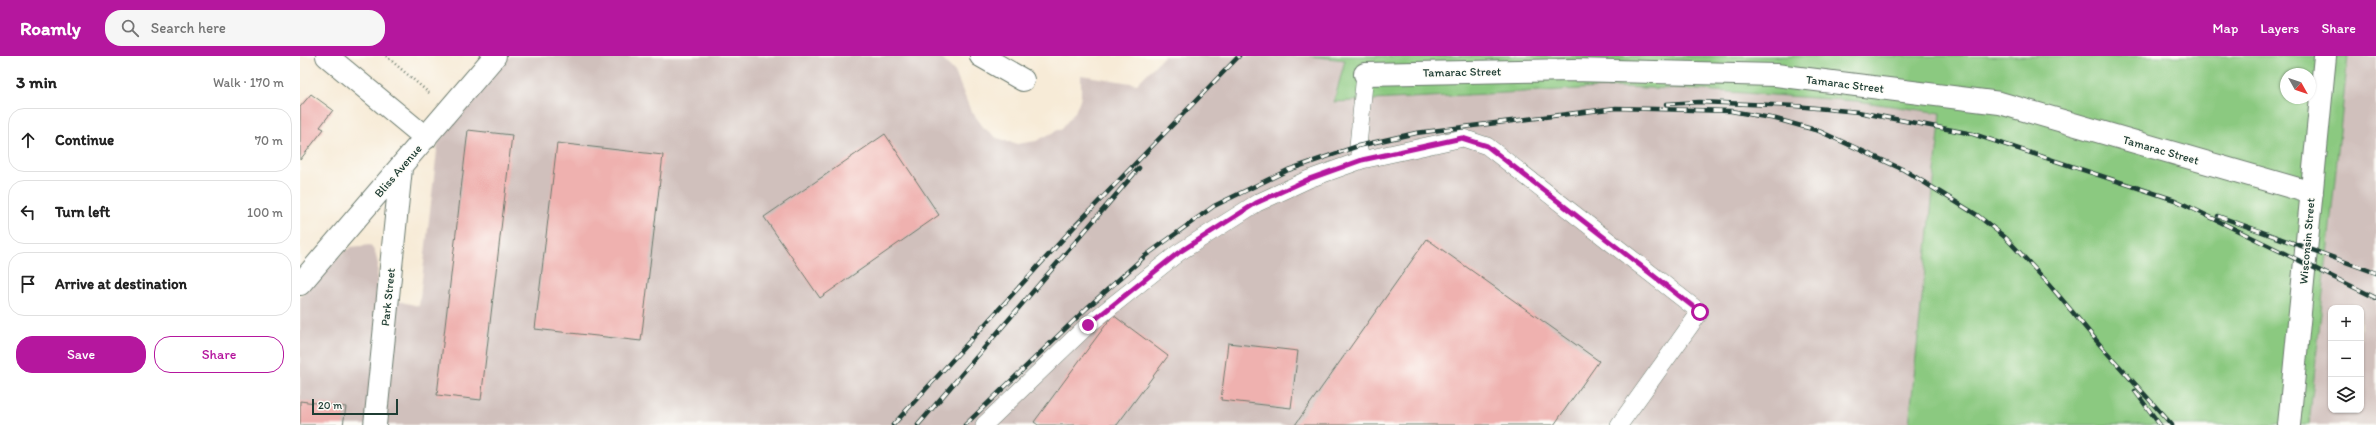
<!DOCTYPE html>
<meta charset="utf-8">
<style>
body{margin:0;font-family:Itim,sans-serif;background:#f6f6f6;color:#222}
.controls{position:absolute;right:12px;bottom:12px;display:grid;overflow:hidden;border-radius:8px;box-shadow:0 1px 3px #0004}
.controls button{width:36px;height:36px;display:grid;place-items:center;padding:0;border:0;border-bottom:1px solid #e0e0e0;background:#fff;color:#222;font:20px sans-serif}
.compass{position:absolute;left:1980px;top:12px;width:36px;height:36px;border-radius:50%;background:#fff;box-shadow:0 1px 3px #0004;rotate:130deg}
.scale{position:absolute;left:12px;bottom:10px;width:86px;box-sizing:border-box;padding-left:4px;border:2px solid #1f3d34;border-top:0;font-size:11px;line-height:14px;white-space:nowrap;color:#1f3d34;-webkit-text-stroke:3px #fdfcf7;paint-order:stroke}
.stop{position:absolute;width:12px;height:12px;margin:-9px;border:3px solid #b5179e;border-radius:50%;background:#fff}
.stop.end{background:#b5179e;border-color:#fff;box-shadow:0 1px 4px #0008}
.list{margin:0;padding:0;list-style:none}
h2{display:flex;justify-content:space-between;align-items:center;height:52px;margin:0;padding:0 16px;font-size:17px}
h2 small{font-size:13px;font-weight:400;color:#767676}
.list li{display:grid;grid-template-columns:26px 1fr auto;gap:12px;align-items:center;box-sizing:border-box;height:64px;margin:0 8px 8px;padding:0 8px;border:1px solid #e0e0e0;border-radius:16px}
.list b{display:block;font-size:15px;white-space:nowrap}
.list em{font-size:13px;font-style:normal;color:#767676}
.actions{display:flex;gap:8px;padding:12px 16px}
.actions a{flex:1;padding:9px 0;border:1px solid #b5179e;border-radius:16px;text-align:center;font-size:14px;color:#b5179e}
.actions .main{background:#b5179e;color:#fff}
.icon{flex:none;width:22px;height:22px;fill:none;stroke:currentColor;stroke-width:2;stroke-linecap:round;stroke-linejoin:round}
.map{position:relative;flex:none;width:2076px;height:369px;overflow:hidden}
header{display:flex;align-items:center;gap:24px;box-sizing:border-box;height:56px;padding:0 20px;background:#b5179e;color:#fff}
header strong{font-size:19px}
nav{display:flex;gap:22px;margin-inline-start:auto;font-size:14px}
.search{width:280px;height:36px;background:#f6f6f6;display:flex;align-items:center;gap:10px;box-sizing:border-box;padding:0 14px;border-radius:16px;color:#767676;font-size:15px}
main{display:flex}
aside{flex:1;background:#fff}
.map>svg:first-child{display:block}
.industrial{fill:#d0c0bc;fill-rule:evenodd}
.green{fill:#8bc980;stroke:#55835a;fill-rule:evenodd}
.building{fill:#efb1af}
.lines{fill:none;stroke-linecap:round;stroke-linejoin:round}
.service-casing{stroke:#6b7a6d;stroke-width:18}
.minor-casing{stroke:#6b7a6d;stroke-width:24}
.path{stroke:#6b7a6d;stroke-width:2.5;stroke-dasharray:1 3;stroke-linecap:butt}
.service{stroke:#fff;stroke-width:17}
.minor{stroke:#fff;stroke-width:22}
.rail-casing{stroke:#1f3d34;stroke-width:4.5}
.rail{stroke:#fdfcf7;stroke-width:3;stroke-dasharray:9;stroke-linecap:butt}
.route{stroke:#b5179e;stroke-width:5}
.labels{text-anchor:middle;stroke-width:3;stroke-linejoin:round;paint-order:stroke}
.street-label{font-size:12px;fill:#1f3d34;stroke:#fdfcf7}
</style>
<header>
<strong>Roamly</strong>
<div class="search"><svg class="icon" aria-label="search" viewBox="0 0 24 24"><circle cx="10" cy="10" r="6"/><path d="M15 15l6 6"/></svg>Search here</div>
<nav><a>Map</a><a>Layers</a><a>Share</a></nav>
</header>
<main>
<aside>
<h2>3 min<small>Walk · 170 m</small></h2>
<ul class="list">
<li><svg class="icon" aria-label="ahead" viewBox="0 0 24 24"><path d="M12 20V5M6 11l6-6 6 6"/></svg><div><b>Continue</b></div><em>70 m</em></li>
<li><svg class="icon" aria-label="left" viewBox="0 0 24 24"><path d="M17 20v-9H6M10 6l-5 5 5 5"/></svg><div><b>Turn left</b></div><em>100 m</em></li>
<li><svg class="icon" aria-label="arrive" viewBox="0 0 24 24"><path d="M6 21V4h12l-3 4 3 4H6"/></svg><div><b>Arrive at destination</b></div></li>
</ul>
<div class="actions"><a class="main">Save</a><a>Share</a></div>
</aside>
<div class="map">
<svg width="2076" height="369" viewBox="0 0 2076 369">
<rect width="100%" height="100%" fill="#fdfcf7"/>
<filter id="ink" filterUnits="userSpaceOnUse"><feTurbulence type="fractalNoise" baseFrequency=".025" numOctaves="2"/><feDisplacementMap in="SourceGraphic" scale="8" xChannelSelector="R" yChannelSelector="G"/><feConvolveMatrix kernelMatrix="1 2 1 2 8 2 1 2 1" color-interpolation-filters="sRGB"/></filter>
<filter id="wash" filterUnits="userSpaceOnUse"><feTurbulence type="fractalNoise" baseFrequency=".012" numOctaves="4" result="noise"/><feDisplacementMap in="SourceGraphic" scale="16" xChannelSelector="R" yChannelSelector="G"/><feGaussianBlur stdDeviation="0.9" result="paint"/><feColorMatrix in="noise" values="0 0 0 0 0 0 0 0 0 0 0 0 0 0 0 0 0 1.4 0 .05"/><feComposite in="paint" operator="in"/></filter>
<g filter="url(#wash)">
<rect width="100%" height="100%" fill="#f7ebd7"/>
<!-- industrial -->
<path class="industrial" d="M210,0H639L655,16L670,53L684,72L697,82L717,88L736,85L762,72L775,56L781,41V19L837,28L864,0H1010L1045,4L1034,46L1318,31L1402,34L1557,45L1641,57L1609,369H0V241L26,210L51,191L70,189L75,196L78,208L76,240L119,250L138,86Z
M2047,0H2076V369H2009ZM2031,252H2061V354H2031Z"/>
<!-- green -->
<path class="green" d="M1010,0H2048L2009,369H1609L1641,57L1557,45L1402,34L1318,31L1034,46L1045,4ZM1986,18H2010V42H1986Z"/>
<g id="blocks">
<!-- building -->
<path class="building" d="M11,38L33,54L20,71L24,73L0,104V51Z
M168,74L212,79L181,344L137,339Z
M585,78L639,159L520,242L464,161Z
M257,87L363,99L341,285L235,273Z
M1127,183L1299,305L1254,369H995Z
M813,259L868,300L817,369H738L734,366Z
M928,287L998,295L991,352L921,344Z
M0,345L46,351L43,369H0Z"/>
</g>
</g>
<g filter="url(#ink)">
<use href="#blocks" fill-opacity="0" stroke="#6b7a6d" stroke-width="1"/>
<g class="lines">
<!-- service casing -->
<g class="service-casing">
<path id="service" d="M1062,104L1058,90L1065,18
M684,369L788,269L878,197L957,147L1009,123L1062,104L1163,82L1187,90L1400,256L1319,369"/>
</g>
<!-- minor casing -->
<g class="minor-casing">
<path id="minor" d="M27,0L126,82
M681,0L723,24
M1065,18L1273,14L1476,19L1700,47L2012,137
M0,228L195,0
M75,369L101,112
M1989,369L2025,0"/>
</g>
<!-- path -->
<path class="path" d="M86,0L129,37"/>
<!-- service -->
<use href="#service" class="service"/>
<!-- minor -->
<use href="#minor" class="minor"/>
<!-- rail casing -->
<g class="rail-casing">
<path id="rail" d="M1366,48L1399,46L1495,50L1558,56L1673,78L1875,144L2076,242
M1918,160L2076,217
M1835,335L1860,369
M593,369L774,171L939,0
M618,369L839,112
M665,369L787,252L845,200L914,150L988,114L1058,90L1116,77L1316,52L1431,55L1476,63L1519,75L1604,114L1677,159L1706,182L1748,227L1801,290L1872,369"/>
</g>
<!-- rail -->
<use href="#rail" class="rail"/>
</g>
</g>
<g class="lines" filter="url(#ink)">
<!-- route -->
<path class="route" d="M788,269L878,197L956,147L1009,123L1062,104L1162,82L1187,90L1400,256"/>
</g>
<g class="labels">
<!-- street labels -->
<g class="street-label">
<text transform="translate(1162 16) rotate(-1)" y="4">Tamarac Street</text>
<text transform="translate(1545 28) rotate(7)" y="4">Tamarac Street</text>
<text transform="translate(1861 94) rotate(16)" y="4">Tamarac Street</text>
<text transform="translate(98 115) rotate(-49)" y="4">Bliss Avenue</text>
<text transform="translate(2007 185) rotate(-85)" y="4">Wisconsin Street</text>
<text transform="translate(88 241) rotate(-84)" y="4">Park Street</text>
</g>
</g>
</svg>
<div class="controls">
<button>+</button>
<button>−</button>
<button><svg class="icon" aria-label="layers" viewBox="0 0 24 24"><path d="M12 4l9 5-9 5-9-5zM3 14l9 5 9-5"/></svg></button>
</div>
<svg class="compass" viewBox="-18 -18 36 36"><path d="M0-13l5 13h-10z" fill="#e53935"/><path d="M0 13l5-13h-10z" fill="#767676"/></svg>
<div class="scale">20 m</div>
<div class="stop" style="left:1400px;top:256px"></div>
<div class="stop end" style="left:788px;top:269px"></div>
</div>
</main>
